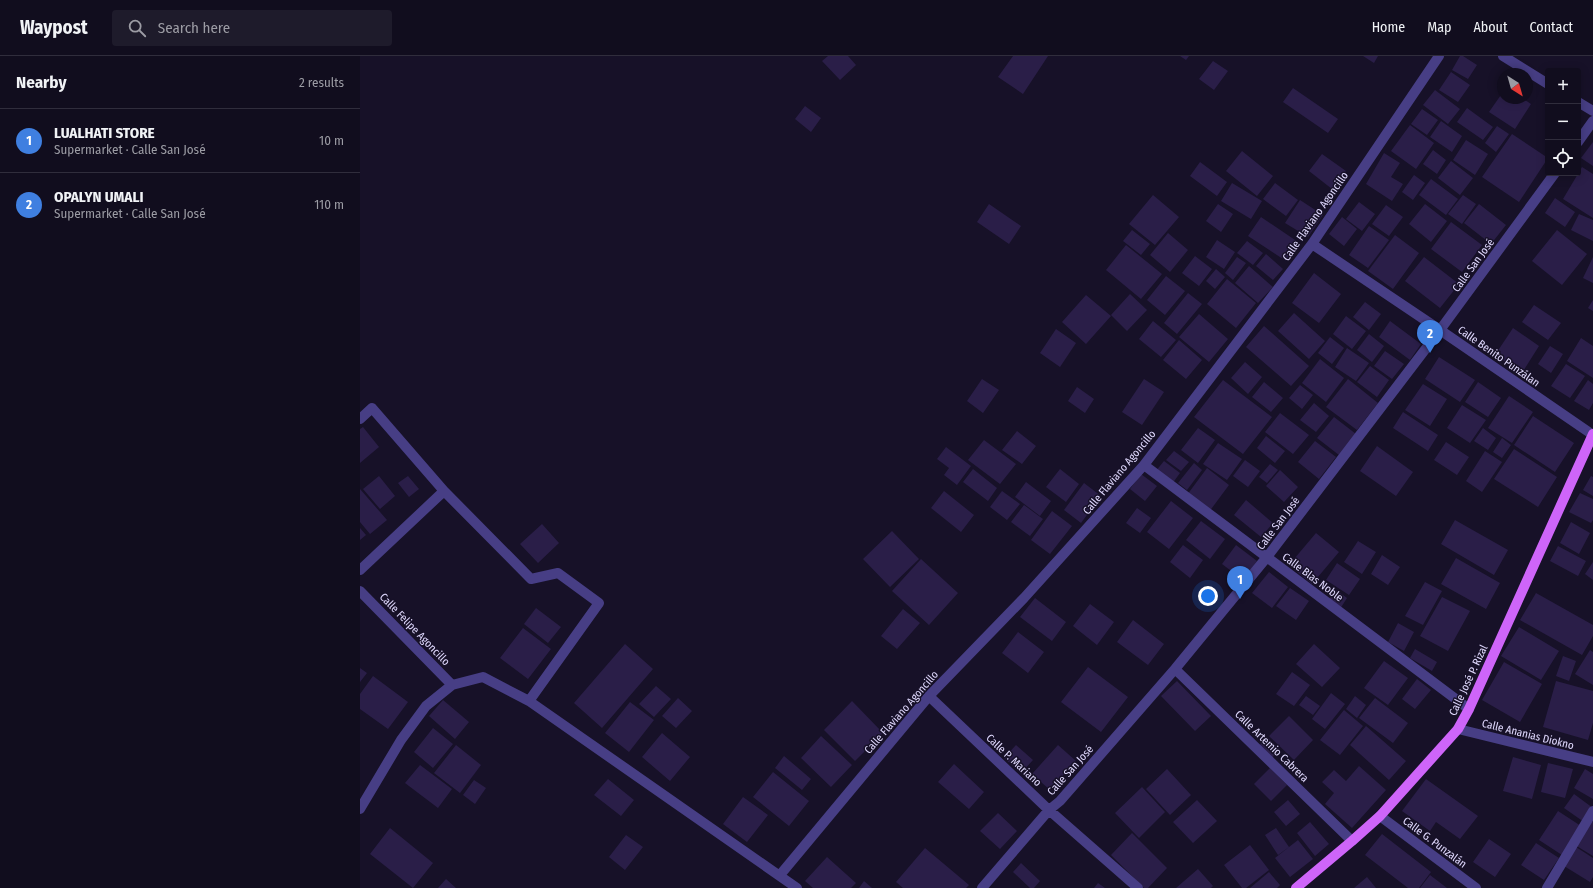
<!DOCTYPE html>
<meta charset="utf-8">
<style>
body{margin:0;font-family:"Fira Sans Condensed",sans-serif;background:#1e1b2b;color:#f1f3f6}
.controls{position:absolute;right:12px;top:12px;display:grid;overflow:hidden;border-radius:4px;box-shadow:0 2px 10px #0003}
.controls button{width:36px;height:36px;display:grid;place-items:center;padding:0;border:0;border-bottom:1px solid #302d3c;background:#110d1e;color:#f1f3f6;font:20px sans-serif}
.compass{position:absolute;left:1137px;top:12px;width:36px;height:36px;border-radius:50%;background:#110d1e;box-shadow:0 2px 10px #0003;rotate:143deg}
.you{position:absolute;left:848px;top:540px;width:14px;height:14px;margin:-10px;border:3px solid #fff;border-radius:50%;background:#1a73e8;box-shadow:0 0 0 6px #1a73e833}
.badge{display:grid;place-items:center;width:26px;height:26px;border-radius:50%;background:#ea580c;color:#fff;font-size:13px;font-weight:700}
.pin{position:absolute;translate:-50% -33px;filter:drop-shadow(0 1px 2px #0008)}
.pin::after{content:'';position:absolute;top:21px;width:14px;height:12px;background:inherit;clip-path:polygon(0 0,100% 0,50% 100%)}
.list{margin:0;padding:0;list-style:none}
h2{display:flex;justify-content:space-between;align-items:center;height:52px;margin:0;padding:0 16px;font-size:17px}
h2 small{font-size:13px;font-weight:400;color:#9c9ca4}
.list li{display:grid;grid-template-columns:26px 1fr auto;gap:12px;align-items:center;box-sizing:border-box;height:64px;padding:0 16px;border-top:1px solid #302d3c}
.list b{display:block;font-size:15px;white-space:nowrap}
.list p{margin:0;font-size:13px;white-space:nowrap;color:#9c9ca4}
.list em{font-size:13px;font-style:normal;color:#9c9ca4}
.icon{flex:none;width:22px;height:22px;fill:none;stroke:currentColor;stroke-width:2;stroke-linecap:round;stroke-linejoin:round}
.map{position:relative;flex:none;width:1233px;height:832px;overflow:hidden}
header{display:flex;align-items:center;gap:24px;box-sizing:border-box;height:56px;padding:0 20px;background:#110d1e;border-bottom:1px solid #302d3c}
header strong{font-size:19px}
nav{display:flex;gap:22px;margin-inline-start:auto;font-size:14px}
.search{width:280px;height:36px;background:#1e1b2b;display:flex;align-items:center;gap:10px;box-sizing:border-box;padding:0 14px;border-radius:4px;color:#9c9ca4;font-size:15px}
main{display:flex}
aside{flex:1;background:#110d1e}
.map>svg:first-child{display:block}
.building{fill:#2a1e48}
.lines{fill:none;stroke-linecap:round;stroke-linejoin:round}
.minor{stroke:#473e85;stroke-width:10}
.major{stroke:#ce65f9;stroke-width:10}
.labels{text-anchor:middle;stroke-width:3;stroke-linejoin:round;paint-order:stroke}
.street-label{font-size:11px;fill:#e0d9fe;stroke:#171128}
</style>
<header>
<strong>Waypost</strong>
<div class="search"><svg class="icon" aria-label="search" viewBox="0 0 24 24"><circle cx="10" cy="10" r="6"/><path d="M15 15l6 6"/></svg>Search here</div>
<nav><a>Home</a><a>Map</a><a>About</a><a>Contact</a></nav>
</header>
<main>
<aside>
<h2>Nearby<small>2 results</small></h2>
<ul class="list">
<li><span class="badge" style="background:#3f7fe0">1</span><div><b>LUALHATI STORE</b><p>Supermarket · Calle San José</p></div><em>10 m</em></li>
<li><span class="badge" style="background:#3f7fe0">2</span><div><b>OPALYN UMALI</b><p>Supermarket · Calle San José</p></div><em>110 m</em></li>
</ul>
</aside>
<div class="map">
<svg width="1233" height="832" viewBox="0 0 1233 832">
<rect width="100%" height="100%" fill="#171128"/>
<!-- building -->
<path class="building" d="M468,0H488L496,9L480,24L462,5Z
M653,0H688L663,38L638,21Z
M820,0H829L826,4Z
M1003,0H1018L1014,7Z
M1100,0H1103L1117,9L1108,23L1092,14Z
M853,5L868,15L854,34L839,23Z
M1091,16L1110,29L1098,46L1079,34Z
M933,32L978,63L968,77L923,46Z
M1075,34L1100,53L1088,68L1063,49Z
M1143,36V42H1162L1171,48L1155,73L1129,56Z
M445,50L461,62L451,76L435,63Z
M1107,52L1133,71L1123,84L1097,66Z
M1062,53L1078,64L1067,79L1051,68Z
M1081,65L1102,80L1092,96L1070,81Z
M1050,69L1074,87L1056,113L1031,95Z
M1137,70L1149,78L1136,96L1125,87Z
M1152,78L1188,102L1159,146L1122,121Z
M1106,84L1128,98L1115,119L1093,104Z
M1233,86V110L1221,102Z
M1073,94L1086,104L1077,118L1063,108Z
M882,95L913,120L897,140L866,115Z
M1024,97L1040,107L1031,121L1043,128L1032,145L1006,128Z
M962,98L986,115L972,133L949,115Z
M1091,105L1113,122L1100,139L1078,122Z
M840,106L867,126L857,140L830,120Z
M1222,111L1233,118V162L1203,143Z
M1054,119L1065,127L1053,144L1042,136Z
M1071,123L1098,143L1086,159L1059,139Z
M872,127L902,145L891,163L861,145Z
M915,127L938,144L926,160L903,143Z
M793,139L819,161L795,189L769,168Z
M1103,139L1116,148L1102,168L1088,158Z
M1195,142L1215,156L1205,171L1185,157Z
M940,144L963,159L948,181L925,167Z
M999,146L1015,158L1002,175L986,163Z
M629,148L661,170L649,188L617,166Z
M858,148L873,158L861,176L846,165Z
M1065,148L1087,165L1071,186L1049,168Z
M1119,148L1146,169L1131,188L1104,167Z
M1026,149L1043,161L1029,180L1012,168Z
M1219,158L1233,164V185L1211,174Z
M901,161L938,186L926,205L888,180Z
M982,161L997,173L984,190L969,178Z
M1091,166L1122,189L1102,216L1071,193Z
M1009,170L1029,184L1008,212L989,199Z
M772,174L790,188L781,199L763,185Z
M1197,174L1227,198L1202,229L1172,205Z
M808,177L828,194L810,216L790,199Z
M1035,179L1059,197L1033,233L1008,215Z
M857,184L875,196L864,213L846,201Z
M887,185L903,197L893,209L877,197Z
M766,189L802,218L781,243L746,214Z
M906,198L923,213L913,224L896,210Z
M835,200L852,213L839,230L822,217Z
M877,201L886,207L873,224L865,217Z
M1064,201L1099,228L1080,252L1045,225Z
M1233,201V227L1223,222Z
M889,210L913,231L898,247L875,227Z
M856,213L865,221L855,233L846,225Z
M954,217L981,238L959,267L932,247Z
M806,220L825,235L805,259L787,244Z
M867,223L896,247L876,272L847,248Z
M828,237L842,248L817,278L804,267Z
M770,238L787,254L767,275L751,259Z
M726,239L751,260L726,288L702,266Z
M1233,244V255L1228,252Z
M1005,246L1021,258L1009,274L993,261Z
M1174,249L1201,267L1188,284L1162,266Z
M934,257L965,285L949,303L918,275Z
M839,258L868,283L849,306L819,281Z
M986,260L1006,275L992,293L973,278Z
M793,265L816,284L801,301L779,283Z
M1030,265L1061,288L1050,304L1019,281Z
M904,270L949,310L931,330L886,291Z
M1153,272L1179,290L1162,317L1135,299Z
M696,273L716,287L700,311L680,297Z
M1009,278L1024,290L1012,306L997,294Z
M970,281L984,292L972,308L958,297Z
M1221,282L1233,290V322L1207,305Z
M819,284L842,304L826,323L803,304Z
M1190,290L1203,298L1191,317L1178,308Z
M987,292L1009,307L996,325L975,311Z
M1025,295L1044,308L1032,323L1014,310Z
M1079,301L1115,324L1100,346L1065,323Z
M960,303L984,322L966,346L942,327Z
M885,306L902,321L888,338L871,322Z
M1206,308L1225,320L1210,342L1191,330Z
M1010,310L1029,324L1017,341L997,326Z
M622,323L639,334L623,357L607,345Z
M784,323L804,336L782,369L762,356Z
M988,323L1018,347L997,374L966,351Z
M863,324L912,361L883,398L834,361Z
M1228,324L1233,328V347L1229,354L1214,345Z
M904,326L923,342L911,356L892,341Z
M1118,326L1141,342L1128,361L1105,346Z
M1063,328L1087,343L1070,370L1045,354Z
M940,329L953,339L942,353L929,342Z
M717,331L734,343L725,357L708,345Z
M1149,340L1173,356L1152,387L1128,372Z
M954,347L969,360L956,376L940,364Z
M1102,349L1126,364L1110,387L1087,372Z
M1043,356L1078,379L1068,395L1033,372Z
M920,357L949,379L933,398L905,376Z
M1173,360L1214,387L1195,416L1154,389Z
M974,361L996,378L979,399L957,382Z
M3,371L19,391L0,407V373Z
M838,372L855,384L838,407L821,394Z
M1123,372L1136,382L1128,394L1114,385Z
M657,375L676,390L662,408L642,394Z
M906,380L925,395L915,407L897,392Z
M1142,382L1151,389L1142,402L1133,396Z
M624,384L656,408L640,428L608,404Z
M955,385L976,401L959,423L938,406Z
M1086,386L1109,401L1097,419L1074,404Z
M858,387L882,403L867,424L843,408Z
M1017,390L1053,416L1036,440L1000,415Z
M586,391L611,410L597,429L584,419L589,412L577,403Z
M1154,393L1197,421L1178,451L1134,423Z
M814,395L829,406L821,415L806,404Z
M1125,395L1142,406L1122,436L1106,425Z
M885,404L900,415L888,431L873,420Z
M804,405L820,417L812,428L795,416Z
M834,407L842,414L827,434L818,427Z
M910,408L918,414L907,427L899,421Z
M847,412L869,429L849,456L827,439Z
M613,413L637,432L628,445L603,426Z
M700,413L719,428L706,446L686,431Z
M920,414L938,431L924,446L906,430Z
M781,418L797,430L785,445L770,433Z
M19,420L35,440L20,453L3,433Z
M48,420L59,433L49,441L38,427Z
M1231,420L1233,421V440L1223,434Z
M666,426L691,445L680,460L655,441Z
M724,427L741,440L721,467L704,454Z
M0,433L27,464L10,478L0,466Z
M584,435L614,459L601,476L571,452Z
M642,435L660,448L647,464L630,451Z
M1220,437L1233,443V464L1231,467L1209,456Z
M886,444L913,467L901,481L874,459Z
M811,445L833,462L809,493L787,476Z
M664,449L683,463L670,480L651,466Z
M777,452L791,462L780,477L766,467Z
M692,455L712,470L690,498L671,484Z
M1095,464L1148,494L1134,519L1081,488Z
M841,465L865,483L850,503L826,484Z
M1211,466L1230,477L1219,498L1200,487Z
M182,468L199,487L178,507L160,488Z
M0,472L6,479L0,484Z
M532,475L559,503L530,531L503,503Z
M956,477L979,496L952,528L929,509Z
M998,485L1016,496L1002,518L984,506Z
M823,489L843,504L830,522L810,506Z
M876,489L897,505L883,524L862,508Z
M1198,490L1226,505L1218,520L1190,505Z
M1022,499L1040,511L1028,529L1011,518Z
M1096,502L1140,527L1126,553L1081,528Z
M561,503L598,537L569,569L532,535Z
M1233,506V524L1225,518Z
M977,507L1000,523L989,539L966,524Z
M909,516L928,531L912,552L892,537Z
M1065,526L1082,535L1063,569L1045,560Z
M930,532L949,545L936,564L916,550Z
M976,534L987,542L980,553L968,545Z
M1176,537L1233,569V580L1222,599L1160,564Z
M1082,541L1110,555L1088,595L1060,580Z
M675,542L706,566L692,585L660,561Z
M730,548L754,566L737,589L713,570Z
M176,552L201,571L188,587L164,568Z
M543,553L560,567L537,593L521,580Z
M773,564L804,588L788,609L757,586Z
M1038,567L1054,576L1044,595L1028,586Z
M1159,571L1199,595L1181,624L1141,600Z
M163,572L191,593L168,623L140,602Z
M658,576L684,596L668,617L642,597Z
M265,588L293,613L242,672L214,647Z
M954,588L980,612L962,631L936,608Z
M1055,593L1077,606L1072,615L1050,602Z
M1230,594L1233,596V629L1215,618Z
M1203,600L1216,605L1209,625L1196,620Z
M1024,605L1048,622L1028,649L1004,632Z
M1144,606L1182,628L1160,666L1122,644Z
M728,611L768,641L741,676L701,646Z
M0,612L7,617L0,626Z
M932,616L950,629L934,650L916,638Z
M13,620L48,646L28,673L0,653V638Z
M1057,623L1071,634L1055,653L1042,643Z
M817,625L851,660L835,675L801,640Z
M1196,625L1233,635V667L1228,684L1183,671Z
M296,630L311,643L294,661L279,648Z
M971,637L985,648L965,673L952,663Z
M946,640L960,650L953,659L939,649Z
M995,640L1006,649L997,662L986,653Z
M318,642L332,655L316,672L302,660Z
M1015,642L1048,667L1033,687L999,662Z
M83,644L109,666L95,683L69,660Z
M492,645L523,677L495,705L464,674Z
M270,646L294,664L269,696L245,677Z
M984,654L1003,670L980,699L960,684Z
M929,660L953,684L934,704L909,680Z
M1006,670L1046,705L1029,724L990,689Z
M73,672L93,688L73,712L54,696Z
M302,677L330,701L310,725L282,701Z
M461,680L492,709L471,731L441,702Z
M907,681L920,693L911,703L898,691Z
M96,689L121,709L100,737L74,717Z
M656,689L673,704L661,717L644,702Z
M698,689L716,705L690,734L672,718Z
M424,700L451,723L442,734L415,712Z
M1153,701L1181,709L1172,743L1143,735Z
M1188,707L1213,713L1205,742L1181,736Z
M594,708L624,736L609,753L578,726Z
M60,709L92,733L78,752L45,727Z
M999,710L1026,734L992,772L965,748L974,737L962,726L974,714L986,725Z
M910,712L927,729L911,745L894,728Z
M807,713L831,739L810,759L786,733Z
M1225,713L1233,718V743L1214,732Z
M413,716L449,745L429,770L393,741Z
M248,723L274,744L261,760L234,739Z
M1066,723L1118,760L1100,783L1076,766L1070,775L1042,755Z
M114,724L126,732L115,748L103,739Z
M782,731L805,756L779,782L755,757Z
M1214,738L1233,752L1224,766L1204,752Z
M383,741L408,759L387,786L363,768Z
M837,744L857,765L833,787L813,766Z
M928,744L940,758L926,770L914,756Z
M1198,755L1221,770L1202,799L1179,784Z
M638,757L657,775L640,793L620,775Z
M1230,764L1233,766V800L1215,789Z
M950,766L969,788L955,800L937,777Z
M30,772L73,807L53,832L10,798Z
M916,772L929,791L918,799L905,779Z
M772,777L807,812L788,832H784L751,799Z
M1022,778L1071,816L1059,832H1048L1005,799Z
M266,779L283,791L265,814L249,801Z
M1129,783L1151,798L1135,821L1113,806Z
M938,784L953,803L930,821L915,802Z
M1176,787L1199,802L1184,824L1161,809Z
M890,789L909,814L886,832H882L864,809Z
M1216,791L1233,802V821L1230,826L1204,810Z
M565,792L609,829L606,832H543L536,826Z
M467,801L496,827L491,832H453L445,825Z
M661,807L680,825L674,832H670L653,816Z
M838,813L853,830L851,832H816Z
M909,816L920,829L917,832H890Z
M1070,819L1087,832H1060Z
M1007,821L1016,832H994Z
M86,823L96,832H78Z
M504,825L512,832H499Z
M738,827L745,832H734Z"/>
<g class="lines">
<!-- minor -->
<path class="minor" d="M1143,0L1188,28
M1218,46L1233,55
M1218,86L1233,65
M952,188L1080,274L1233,379
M0,363L12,352L84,435L0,514
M784,409L1109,653
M84,435L171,523L198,517L239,547L169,645
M0,535L92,629
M815,613L992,785
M569,640L689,754L778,832
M1098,673L1233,706
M0,753L41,684L66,650L92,629L123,621L169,645L437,832
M1020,760L1116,832
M420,819L569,640L664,542L784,409L952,188L1079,0
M622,832L689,754L700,745L815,613L907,501L1080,274L1195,117
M1187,832L1233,755"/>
<!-- major -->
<path class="major" d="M936,832L992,785L1020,760L1098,673L1109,653L1233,378"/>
</g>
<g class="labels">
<!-- street labels -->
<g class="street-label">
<text transform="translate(955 160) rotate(-55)" y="4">Calle Flaviano Agoncillo</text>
<text transform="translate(1113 209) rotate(-54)" y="4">Calle San José</text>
<text transform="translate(1139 300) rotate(35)" y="4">Calle Benito Punzálan</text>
<text transform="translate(759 416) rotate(-50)" y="4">Calle Flaviano Agoncillo</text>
<text transform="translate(918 467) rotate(-53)" y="4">Calle San José</text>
<text transform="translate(953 521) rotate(37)" y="4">Calle Blas Noble</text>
<text transform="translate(55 573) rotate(46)" y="4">Calle Felipe Agoncillo</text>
<text transform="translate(1108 624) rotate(-65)" y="4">Calle José P. Rizal</text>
<text transform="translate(541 656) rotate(-49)" y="4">Calle Flaviano Agoncillo</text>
<text transform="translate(1168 678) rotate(14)" y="4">Calle Ananias Diokno</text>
<text transform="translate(912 690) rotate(44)" y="4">Calle Artemio Cabrera</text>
<text transform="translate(654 704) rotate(43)" y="4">Calle P. Mariano</text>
<text transform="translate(710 714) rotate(-48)" y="4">Calle San José</text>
<text transform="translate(1075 786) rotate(37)" y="4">Calle G. Punzalán</text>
</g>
</g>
</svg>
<div class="controls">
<button>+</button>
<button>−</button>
<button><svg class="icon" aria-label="locate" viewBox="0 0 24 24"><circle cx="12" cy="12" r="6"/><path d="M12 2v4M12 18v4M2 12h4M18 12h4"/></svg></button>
</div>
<svg class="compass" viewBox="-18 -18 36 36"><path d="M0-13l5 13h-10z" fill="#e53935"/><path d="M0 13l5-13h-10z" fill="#9c9ca4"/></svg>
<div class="you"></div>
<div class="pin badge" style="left:880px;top:543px;background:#3f7fe0">1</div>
<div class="pin badge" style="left:1070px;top:297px;background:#3f7fe0">2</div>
</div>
</main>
